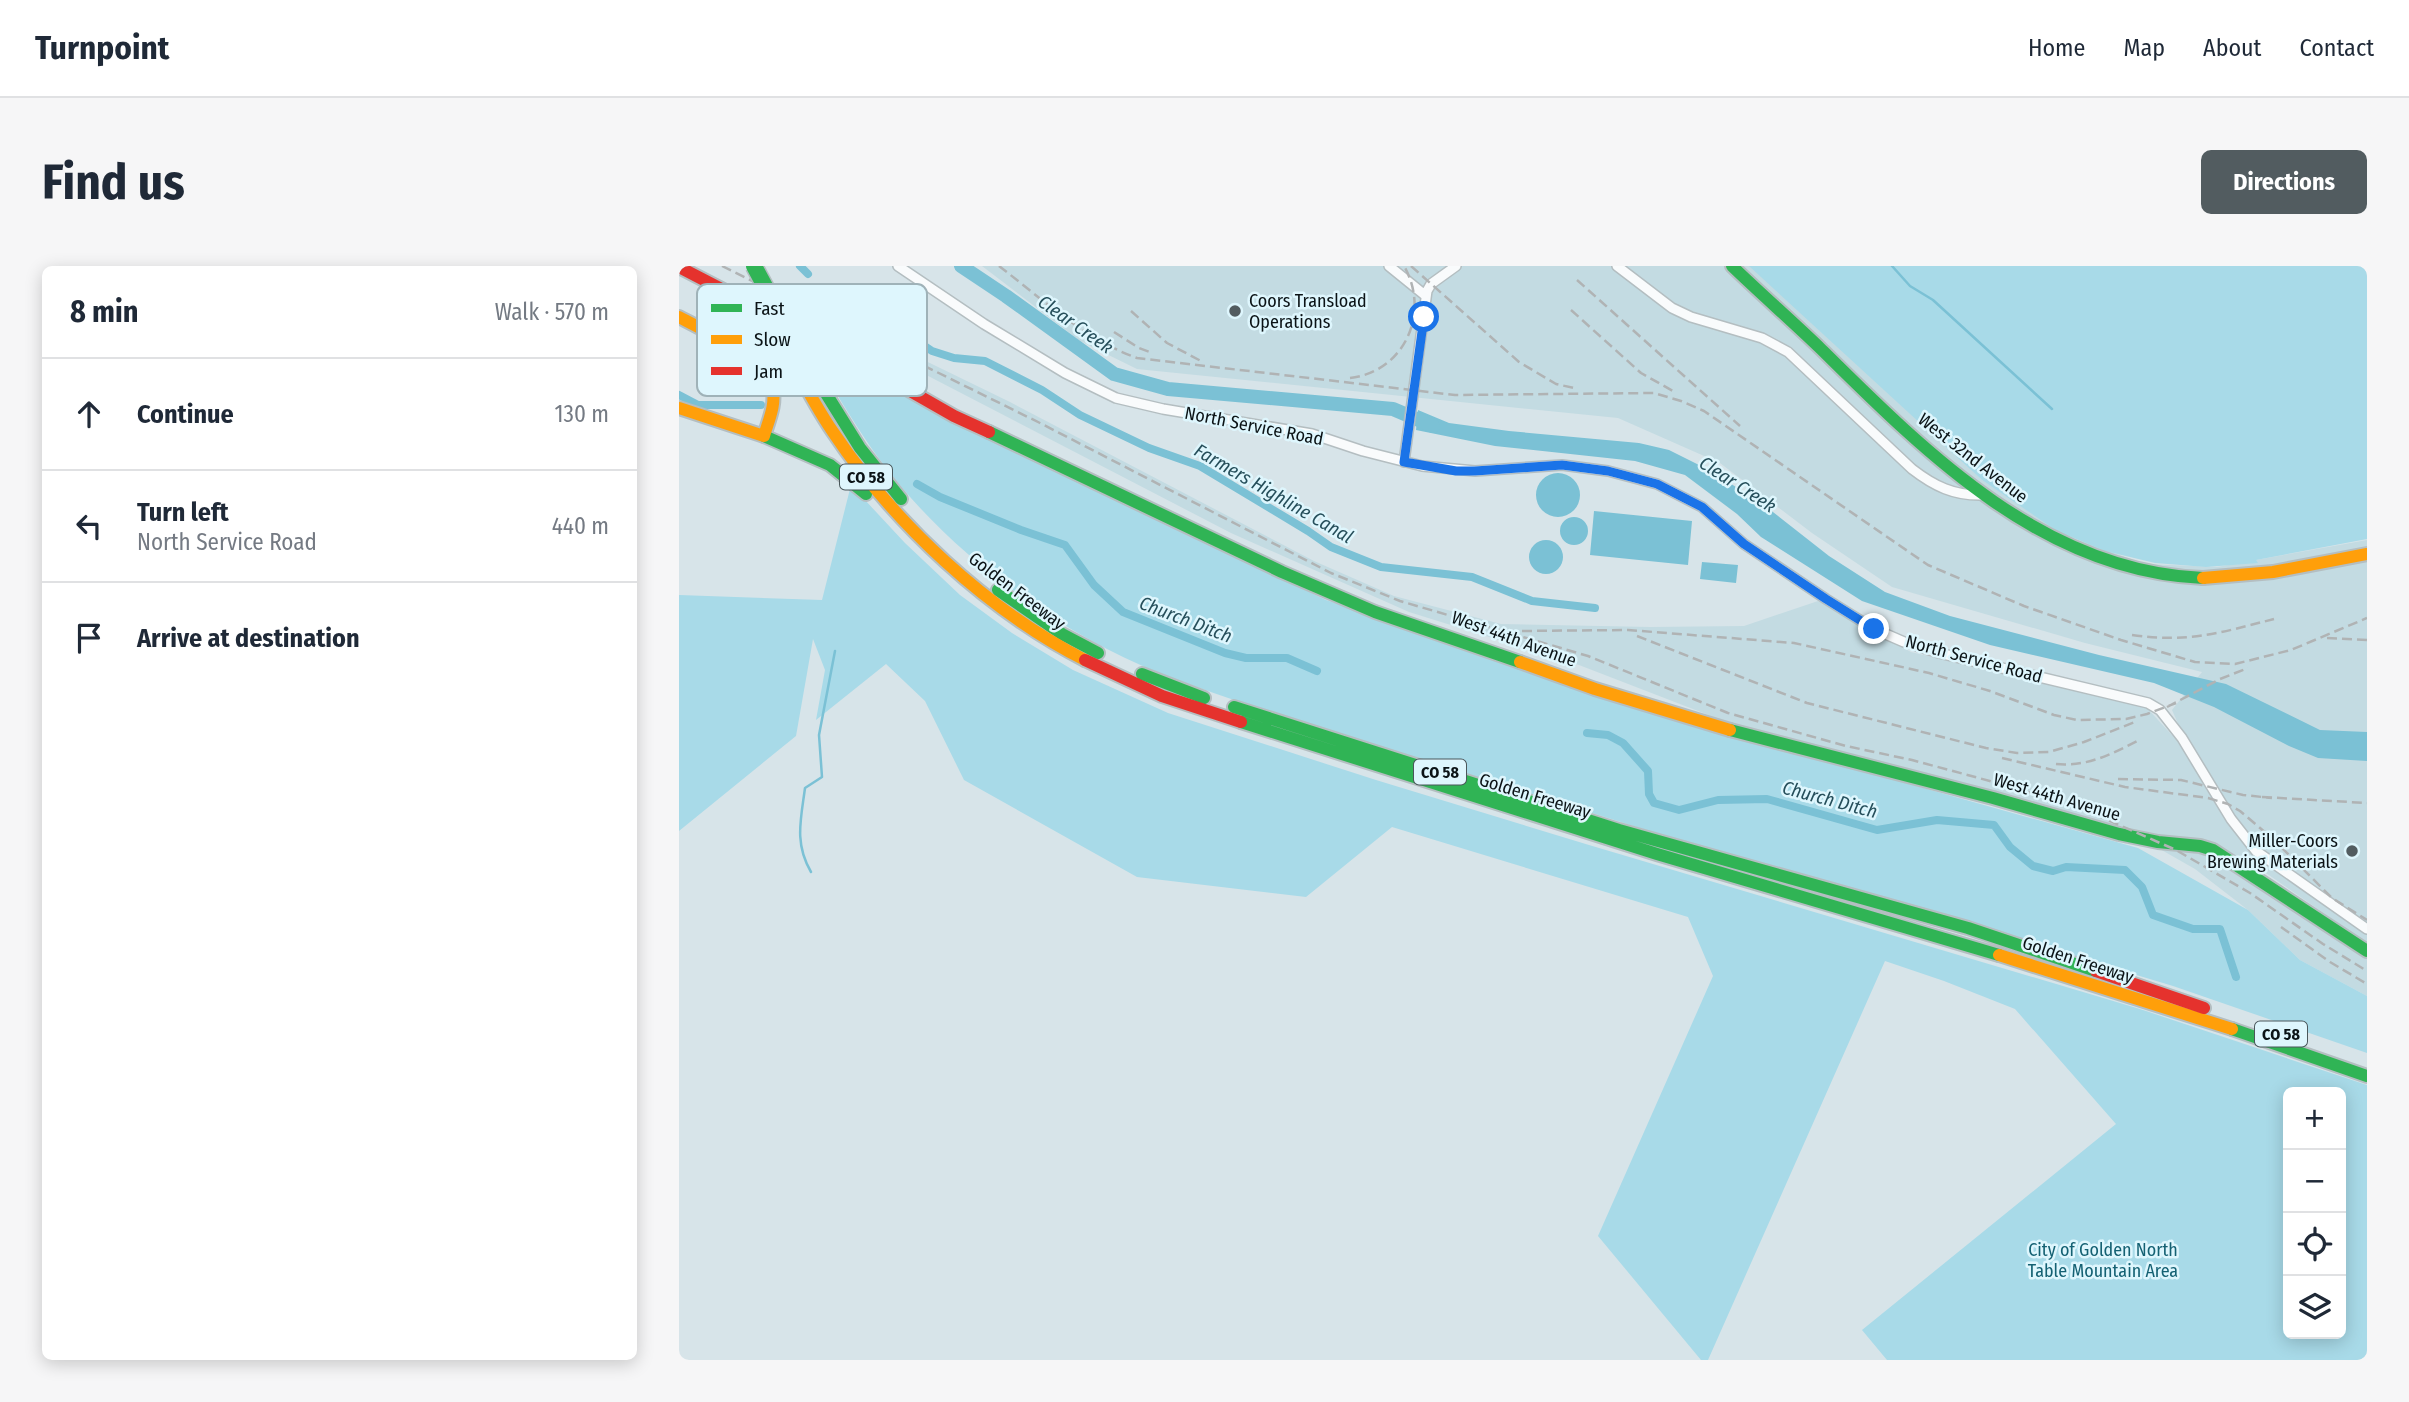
<!DOCTYPE html>
<meta charset="utf-8">
<style>
body{margin:0;font-family:"Fira Sans Condensed",sans-serif;background:#f6f6f7;color:#1f2937}
.controls{position:absolute;right:21px;bottom:21px;display:grid;overflow:hidden;border-radius:10px;box-shadow:0 4px 18px #0003}
.controls button{width:63px;height:63px;display:grid;place-items:center;padding:0;border:0;border-bottom:2px solid #e0e1e3;background:#fff;color:#1f2937;font:35px sans-serif}
.stop{position:absolute;width:21px;height:21px;margin:-16px;border:5px solid #1a73e8;border-radius:50%;background:#fff}
.stop.end{background:#1a73e8;border-color:#fff;box-shadow:0 2px 7px #0008}
.list{margin:0;padding:0;list-style:none}
h2{display:flex;justify-content:space-between;align-items:center;height:91px;margin:0;padding:0 28px;font-size:30px}
h2 small{font-size:23px;font-weight:400;color:#747a83}
.list li{display:grid;grid-template-columns:46px 1fr auto;gap:21px;align-items:center;box-sizing:border-box;height:112px;padding:0 28px;border-top:2px solid #e0e1e3}
.list b{display:block;font-size:26px;white-space:nowrap}
.list p{margin:0;font-size:23px;white-space:nowrap;color:#747a83}
.list em{font-size:23px;font-style:normal;color:#747a83}
.icon{flex:none;width:38px;height:38px;fill:none;stroke:currentColor;stroke-width:2;stroke-linecap:round;stroke-linejoin:round}
.map{position:relative;flex:none;width:1688px;height:1094px;overflow:hidden;border-radius:10px}
header{display:flex;align-items:center;gap:42px;box-sizing:border-box;height:98px;padding:0 35px;background:#fff;border-bottom:2px solid #e0e1e3}
header strong{font-size:33px}
nav{display:flex;gap:38px;margin-inline-start:auto;font-size:24px}
.intro{display:flex;align-items:center;justify-content:space-between;box-sizing:border-box;height:168px;padding:0 42px}
h1{margin:0;font-size:49px}
.button{padding:18px 32px;border-radius:10px;background:#525c60;color:#fff;font-size:24px;font-weight:700}
main{display:flex;gap:42px;padding:0 42px}
aside{flex:1;background:#fff;border-radius:10px;box-shadow:0 4px 18px #0003}
.map>svg:first-child{display:block}
.built{fill:#c3dbe2}
.green{fill:#a8dae8;fill-rule:evenodd}
.water{fill:#7bc1d5}
.lines{fill:none;stroke-linecap:round;stroke-linejoin:round}
.stream{stroke:#7bc1d5;stroke-width:2.5}
.canal{stroke:#7bc1d5;stroke-width:8}
.river{stroke:#7bc1d5;stroke-width:14}
.street-casing{stroke:#b4bec1;stroke-width:12}
.fast-casing{stroke:#b4bec1;stroke-width:16}
.slow-casing{stroke:#b4bec1;stroke-width:16}
.jam-casing{stroke:#b4bec1;stroke-width:16}
.street{stroke:#f9fbfc;stroke-width:9}
.fast{stroke:#30b455;stroke-width:12}
.slow{stroke:#ff9f0a;stroke-width:12}
.jam{stroke:#e5322d;stroke-width:12}
.rail{stroke:#b0b3b4;stroke-width:2.5;stroke-dasharray:10 5;stroke-linecap:butt}
.fast-bridge-casing{stroke:#b4bec1;stroke-width:19;stroke-linecap:butt}
.fast-bridge{stroke:#30b455;stroke-width:16}
.route{stroke:#1a73e8;stroke-width:9}
.poi-dot{fill:#525c60;stroke:#def6fd;stroke-width:2.5}
.labels{text-anchor:middle;stroke-width:5;stroke-linejoin:round;paint-order:stroke}
.shield{fill:#def6fd;stroke:#4a575b;stroke-width:2}
.shield-label{font-size:16px;font-weight:bold;fill:#0b1316}
.poi-label{font-size:18px;fill:#0b1316;stroke:#def6fd;text-anchor:start}
.street-label{font-size:18px;fill:#0b1316;stroke:#def6fd}
.park-label{font-size:18px;fill:#146173;stroke:#def6fd}
.water-label{font-size:19px;font-style:italic;fill:#264f5b;stroke:#def6fd}
.key{fill:#def6fd;stroke:#9fb2b8;stroke-width:2}
.key-label{font-size:19px;fill:#0b1316}
</style>
<header>
<strong>Turnpoint</strong>
<nav><a>Home</a><a>Map</a><a>About</a><a>Contact</a></nav>
</header>
<div class="intro"><h1>Find us</h1><a class="button">Directions</a></div>
<main>
<aside>
<h2>8 min<small>Walk · 570 m</small></h2>
<ul class="list">
<li><svg class="icon" aria-label="ahead" viewBox="0 0 24 24"><path d="M12 20V5M6 11l6-6 6 6"/></svg><div><b>Continue</b></div><em>130 m</em></li>
<li><svg class="icon" aria-label="left" viewBox="0 0 24 24"><path d="M17 20v-9H6M10 6l-5 5 5 5"/></svg><div><b>Turn left</b><p>North Service Road</p></div><em>440 m</em></li>
<li><svg class="icon" aria-label="arrive" viewBox="0 0 24 24"><path d="M6 21V4h12l-3 4 3 4H6"/></svg><div><b>Arrive at destination</b></div></li>
</ul>
</aside>
<div class="map">
<svg width="1688" height="1094" viewBox="0 0 1688 1094">
<rect width="100%" height="100%" fill="#d7e4e9"/>
<!-- built -->
<path class="built" d="M303,0H1081L1303,214L1393,272L1466,298L1538,301L1688,274V677L1568,594L1487,573L1504,584L1528,590L1547,598L1688,693V730L1621,694L1569,644L1516,603L1458,570L1076,467L900,399L730,346L552,267L116,41L109,28L331,136L635,295L715,330L822,358L972,361L1065,360L1139,335L1232,386L1468,442L1502,479L1530,528L1493,444L1523,406L1406,377L1213,321L1133,267L1041,197L939,152L458,103L401,75Z"/>
<!-- green -->
<path class="green" d="M1070,0H1688V273L1577,294L1579,297L1527,301L1476,297L1426,285L1378,265L1303,214Z
M164,91L276,158L434,231L647,334L1019,462L1223,516L1459,582L1569,644L1621,694L1688,730V787L1494,720L1312,665L1166,626L571,440C523,422 473,407 428,383C344,340 257,270 201,194C179,164 160,132 141,100Z
M172,219L226,277L281,329L333,367L394,404L489,447L697,514L910,579L1461,743L1688,819V1094H1208L1183,1064L1437,858L1336,743L1265,715L1206,695L1029,1094H1022L919,970L1034,710L1009,651L713,561L627,631L458,611L285,514L246,435L207,398L137,454L146,404L134,373L117,470L0,565V329L143,334ZM1609,826H1662V1068H1609Z"/>
<!-- water -->
<path class="water" d="M739,144L770,157L830,165L960,177L990,184L1032,205L1085,239L1150,290L1206,326L1271,350L1420,389L1547,418L1641,464L1688,466V495L1639,492L1610,480L1535,441L1475,417L1311,379L1183,335L1082,271L1058,248L1006,209L956,195L816,180L737,164Z
M857 229a22 22 0 1 1 44 0a22 22 0 1 1-44 0Z
M915,245L1013,255L1009,299L911,289Z
M881 265a14 14 0 1 1 28 0a14 14 0 1 1-28 0Z
M850 291a17 17 0 1 1 34 0a17 17 0 1 1-34 0Z
M1023,296L1059,299L1057,317L1021,313Z"/>
<g class="lines">
<!-- stream -->
<path class="stream" d="M1213,0L1231,20L1254,34L1373,143
M132,606C115,577 122,553 126,522L143,511L140,469L156,385"/>
<!-- canal -->
<path class="canal" d="M121,0L129,8
M162,33L200,49L253,85L275,92L306,95L363,124L401,149L470,182L521,200L629,265L652,281L702,301L793,311L853,335L916,342
M0,129L19,139H82
M238,218L261,231L342,264L386,279L415,319L444,346L546,387L567,392H608L638,405
M908,467L929,469L944,477L969,505L970,528L975,537L1000,544L1039,534L1088,533L1198,564L1258,554L1315,559L1331,581L1354,600L1374,605L1387,601L1446,604L1463,621L1474,649L1514,663H1541L1557,711"/>
<!-- river -->
<path class="river" d="M282,0L327,30L435,108L489,123L714,143L754,160"/>
<!-- street casing -->
<g class="street-casing">
<path id="street" d="M219,0L305,58L386,107L437,132L484,143L633,168L684,185L743,200L796,205L883,199L929,205L978,218L1023,241L1065,278L1147,333L1195,363L1225,376L1260,387L1469,437L1481,444L1503,472L1552,553L1577,585L1688,663
M710,0L747,30
M938,0L993,42L1012,51L1083,72L1109,86L1233,203C1255,220 1275,230 1304,229
M725,196L748,25L752,18L777,0"/>
</g>
<!-- fast casing -->
<g class="fast-casing">
<path id="fast" d="M1053,0C1082,28 1113,55 1142,83C1248,188 1366,306 1524,312
M123,89L181,182L222,233
M310,166L603,306L696,346L841,396
M85,170L151,199L187,228
M319,324L383,368L419,387
M463,408L525,432
M555,441L940,564L1289,662L1417,705
M562,456L978,588L1320,689
M1051,464L1314,532L1440,568L1479,576L1521,580L1534,584L1688,685
M1553,763L1688,810"/>
</g>
<!-- slow casing -->
<g class="slow-casing">
<path id="slow" d="M0,51C27,65 84,92 93,122C98,137 89,156 85,170L0,142
M101,73C118,104 134,137 154,166C215,257 308,344 406,394
M1524,312L1594,306L1688,288
M841,396L916,423L1051,464
M1320,689L1553,763"/>
</g>
<!-- jam casing -->
<g class="jam-casing">
<path id="jam" d="M0,1L156,82L275,150L310,166
M406,394L483,430L562,456
M1417,705L1525,742"/>
</g>
<!-- street -->
<use href="#street" class="street"/>
<!-- fast -->
<use href="#fast" class="fast"/>
<!-- slow -->
<use href="#slow" class="slow"/>
<!-- jam -->
<use href="#jam" class="jam"/>
<!-- rail -->
<path class="rail" d="M43,0L361,157L652,307L721,335L909,390L1049,447L1167,480L1233,494L1322,518L1399,541L1497,584L1571,627L1644,678L1688,705
M320,0C363,33 407,74 458,92L776,129L975,127L1002,135L1025,145L1249,299L1345,340L1442,374L1516,396L1556,398L1612,384L1688,352
M732,0L840,96L877,118L895,122
M898,14L1061,160
M892,44L962,107L994,125
M452,45L488,77L522,95
M435,66L460,82L473,87
M671,112C725,106 752,47 725,0
M843,365L949,364L1115,377L1250,407L1311,425L1375,449L1398,454L1447,453L1468,448L1497,437
M1453,369C1511,377 1540,367 1595,353
M958,370L1128,437L1307,482L1338,487L1370,486L1405,476L1456,456
M1648,372L1688,374
M1488,441L1541,413L1569,402
M1323,492L1446,521L1529,532L1549,538L1561,545L1594,573L1653,632L1688,654
M1377,498C1408,501 1433,488 1460,474
M1439,513L1502,514L1564,529L1593,532
M1583,531L1688,537
M1602,661L1651,696L1688,718"/>
<!-- fast-bridge casing -->
<g class="fast-bridge-casing">
<path id="fast-bridge" d="M75,0L123,89"/>
</g>
<!-- fast-bridge -->
<use href="#fast-bridge" class="fast-bridge"/>
</g>
<g class="lines">
<!-- route -->
<path class="route" d="M745,51L725,196L777,205H796L883,199L929,205L978,218L1023,241L1065,278L1147,333L1195,363"/>
</g>
<!-- markers -->
<g class="poi-dot">
<circle cx="556" cy="45" r="7"/>
<circle cx="1673" cy="585" r="7"/>
</g>
<g class="labels">
<!-- shield labels -->
<g class="shield">
<rect x="161" y="198.5" width="52" height="25" rx="5"/>
<rect x="735" y="493.5" width="52" height="25" rx="5"/>
<rect x="1576" y="755.5" width="52" height="25" rx="5"/>
</g>
<g class="shield-label">
<text x="187" y="217">CO 58</text>
<text x="761" y="512">CO 58</text>
<text x="1602" y="774">CO 58</text>
</g>
<!-- poi labels -->
<g class="poi-label">
<text x="570" y="41">Coors Transload<tspan x="570" dy="21">Operations</tspan></text>
<text x="1659" y="581" text-anchor="end">Miller-Coors<tspan x="1659" dy="21">Brewing Materials</tspan></text>
</g>
<!-- street labels -->
<g class="street-label">
<text transform="translate(575 160) rotate(11)" y="6">North Service Road</text>
<text transform="translate(1294 192) rotate(38)" y="6">West 32nd Avenue</text>
<text transform="translate(338 325) rotate(37)" y="6">Golden Freeway</text>
<text transform="translate(835 373) rotate(20)" y="6">West 44th Avenue</text>
<text transform="translate(1295 393) rotate(15)" y="6">North Service Road</text>
<text transform="translate(856 530) rotate(17)" y="6">Golden Freeway</text>
<text transform="translate(1378 531) rotate(16)" y="6">West 44th Avenue</text>
<text transform="translate(1399 694) rotate(18)" y="6">Golden Freeway</text>
</g>
<!-- park labels -->
<g class="park-label">
<text x="1424" y="990">City of Golden North<tspan x="1424" dy="21">Table Mountain Area</tspan></text>
</g>
<!-- water labels -->
<g class="water-label">
<text transform="translate(397 58) rotate(35)" y="7">Clear Creek</text>
<text transform="translate(1059 218) rotate(33)" y="7">Clear Creek</text>
<text transform="translate(595 227) rotate(30)" y="7">Farmers Highline Canal</text>
<text transform="translate(507 353) rotate(21)" y="7">Church Ditch</text>
<text transform="translate(1151 533) rotate(15)" y="7">Church Ditch</text>
</g>
</g>
<!-- legend -->
<rect x="18" y="18" width="230" height="112" rx="10" class="key"/>
<rect x="32" y="38" width="31" height="8" fill="#30b455"/>
<rect x="32" y="69" width="31" height="9" fill="#ff9f0a"/>
<rect x="32" y="101" width="31" height="8" fill="#e5322d"/>
<g class="key-label">
<text x="75" y="49">Fast</text>
<text x="75" y="80">Slow</text>
<text x="75" y="112">Jam</text>
</g>
</svg>
<div class="controls">
<button>+</button>
<button>−</button>
<button><svg class="icon" aria-label="locate" viewBox="0 0 24 24"><circle cx="12" cy="12" r="6"/><path d="M12 2v4M12 18v4M2 12h4M18 12h4"/></svg></button>
<button><svg class="icon" aria-label="layers" viewBox="0 0 24 24"><path d="M12 4l9 5-9 5-9-5zM3 14l9 5 9-5"/></svg></button>
</div>
<div class="stop" style="left:745px;top:51px"></div>
<div class="stop end" style="left:1195px;top:363px"></div>
</div>
</main>
